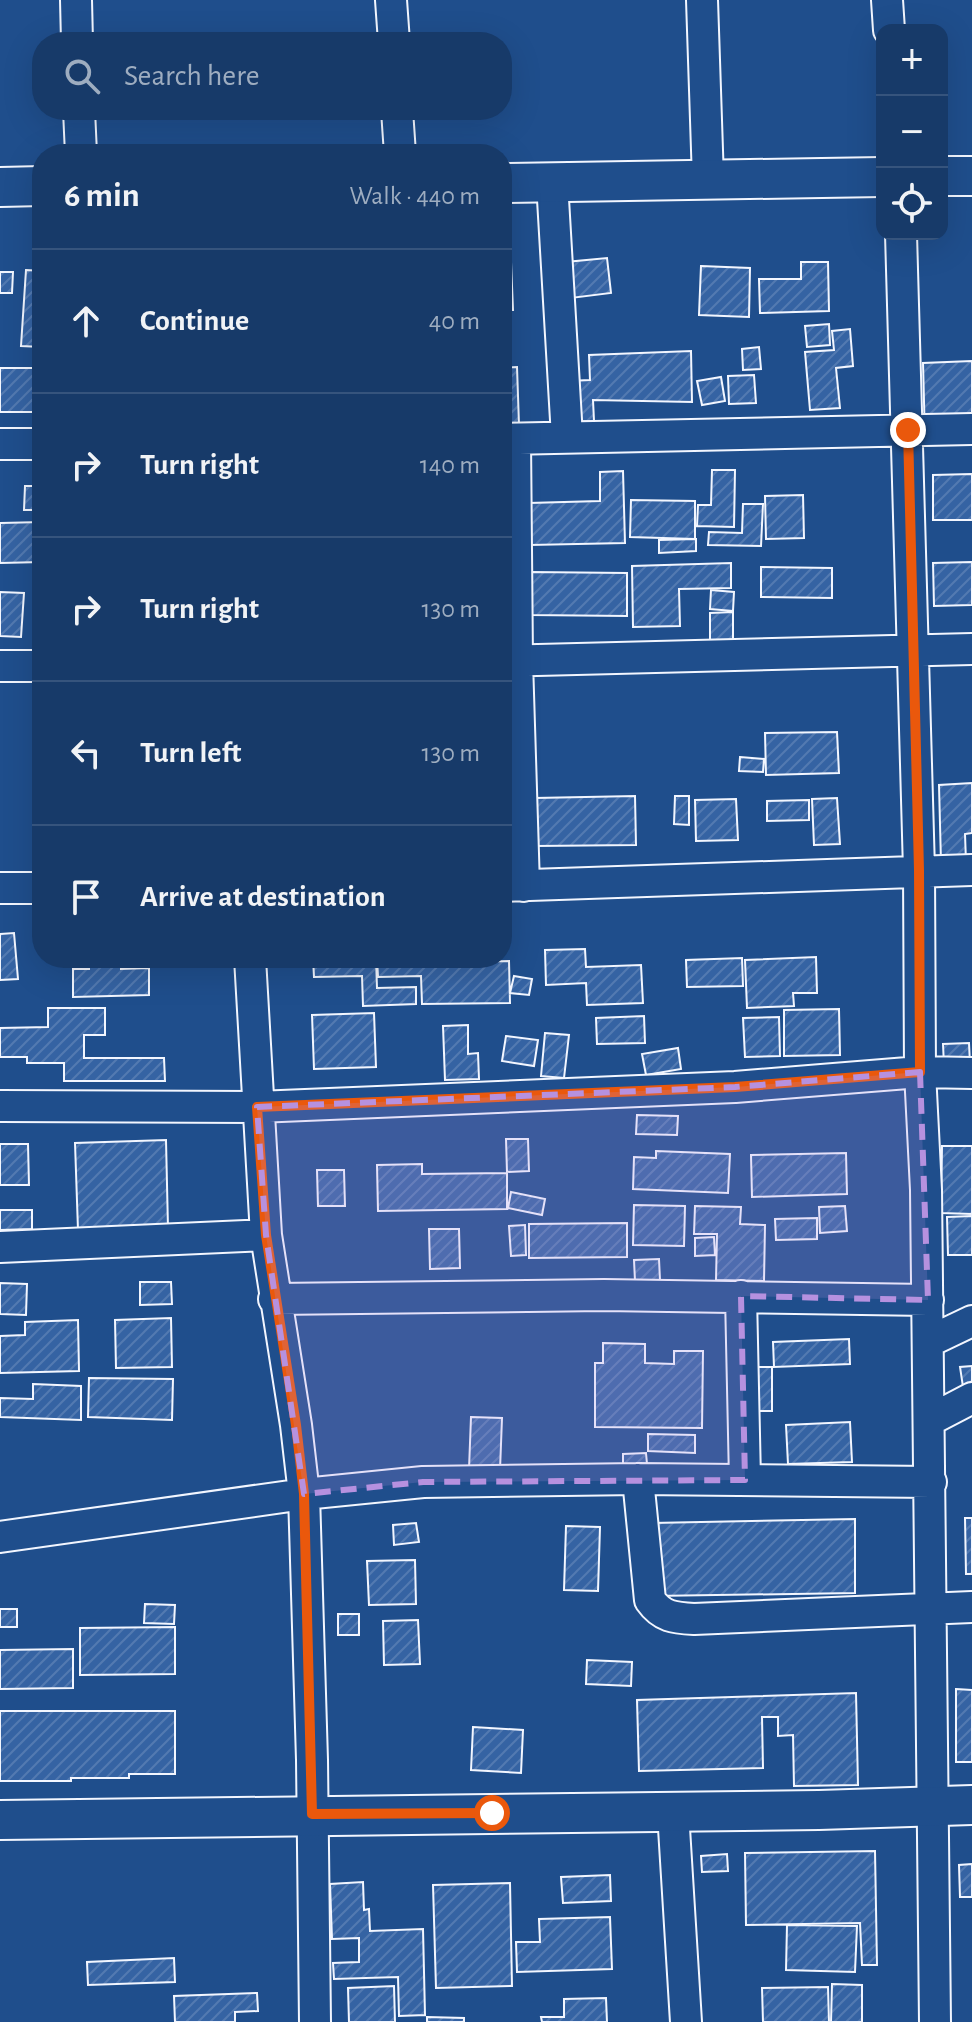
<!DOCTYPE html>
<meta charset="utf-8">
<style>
body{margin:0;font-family:"Alegreya Sans",sans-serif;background:#244571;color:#f1f3f6}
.controls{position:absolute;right:24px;top:24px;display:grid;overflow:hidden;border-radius:16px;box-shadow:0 8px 32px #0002}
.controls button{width:72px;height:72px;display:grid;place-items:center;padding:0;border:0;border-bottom:2px solid #36547d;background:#173a69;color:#f1f3f6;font:40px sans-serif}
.stop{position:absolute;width:24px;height:24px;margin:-18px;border:6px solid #ea580c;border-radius:50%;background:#fff}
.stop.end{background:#ea580c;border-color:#fff;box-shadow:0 2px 8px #0008}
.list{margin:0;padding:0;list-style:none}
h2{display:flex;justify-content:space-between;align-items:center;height:104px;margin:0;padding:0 32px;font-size:34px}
h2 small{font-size:26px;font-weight:400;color:#9eadc0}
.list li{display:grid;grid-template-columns:52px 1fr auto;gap:24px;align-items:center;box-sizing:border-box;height:144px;padding:0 32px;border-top:2px solid #36547d}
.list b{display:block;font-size:30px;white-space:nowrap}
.list em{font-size:26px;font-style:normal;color:#9eadc0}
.icon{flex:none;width:44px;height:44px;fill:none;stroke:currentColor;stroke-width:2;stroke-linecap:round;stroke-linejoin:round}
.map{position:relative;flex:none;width:972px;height:2022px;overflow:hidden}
.search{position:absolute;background:#173a69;box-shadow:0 8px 32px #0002;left:32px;top:32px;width:480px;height:88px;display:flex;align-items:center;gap:20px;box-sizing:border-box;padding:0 28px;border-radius:32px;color:#9eadc0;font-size:30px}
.panel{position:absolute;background:#173a69;box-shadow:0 8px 32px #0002;left:32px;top:144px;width:480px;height:824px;border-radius:32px}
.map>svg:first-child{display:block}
.building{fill:url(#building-hatch);stroke:#f2f6ff;stroke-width:2}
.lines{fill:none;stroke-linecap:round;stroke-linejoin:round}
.minor-casing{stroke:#f2f6ff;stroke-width:34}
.tertiary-casing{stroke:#f2f6ff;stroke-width:42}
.minor{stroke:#1f4e8c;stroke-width:30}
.tertiary{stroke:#1f4e8c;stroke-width:38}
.route{stroke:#ea580c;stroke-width:10}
.marked{fill:#b691df;fill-opacity:0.2;stroke:#b691df;stroke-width:6;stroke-dasharray:16 10;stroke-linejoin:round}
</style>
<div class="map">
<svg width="972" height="2022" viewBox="0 0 972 2022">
<defs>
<pattern id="building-hatch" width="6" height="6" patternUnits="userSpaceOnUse" patternTransform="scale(2)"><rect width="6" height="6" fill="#3563a3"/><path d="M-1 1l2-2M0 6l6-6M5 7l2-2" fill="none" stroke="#537ab1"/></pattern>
</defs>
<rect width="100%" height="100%" fill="#1f4e8c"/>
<!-- building -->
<path class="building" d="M607,258L611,293L571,298L566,262Z
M502,262H511L513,310H502Z
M801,262H828L829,311L760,313L759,279H801Z
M701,266L750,268L749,317L699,315Z
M26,270L42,271V347L21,346Z
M0,272H13L12,293H0Z
M829,324L830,345L807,347L805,326Z
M850,329L853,366L836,368L840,408L810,410L805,352L834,350L832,331Z
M759,347L761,369L743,370L742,349Z
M691,351L692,402L593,400L594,421L569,422L568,381L590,380L589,355Z
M972,361V438L925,440L923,363Z
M517,367L519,425L502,426V368Z
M0,368H42V412H0Z
M754,375L756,403L729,404L728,376Z
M721,377L725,401L702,405L697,381Z
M712,470H735L734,527L697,526L698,505H711Z
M623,471L625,543L530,545L529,503L600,501V472Z
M972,474V520H933V475Z
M25,486H42V510H24Z
M803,495L804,538L766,539L765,496Z
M631,500L695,501V539L630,537Z
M743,504H763L761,546L708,545L709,532L742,533Z
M42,522V562L0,563V523Z
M696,539V551L659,553V540Z
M972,562V605L934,606L933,563Z
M731,563V588L679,589L680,626L633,627L632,566Z
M761,567L832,568V598L761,597Z
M531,572L627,573V616L530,615Z
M711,590L734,592L733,611L710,609Z
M0,592L24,593L21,637L0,636Z
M733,612V646L710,647V613Z
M837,732L839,773L766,775L765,733Z
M740,757L764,759L763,772L739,771Z
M972,783V833L965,834L966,862L941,863L939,785Z
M635,796L636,845L536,846L535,798Z
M675,796H689V825L674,824Z
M837,798L840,844L814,845L812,799Z
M736,799L738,840L696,841L695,800Z
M809,800V820L767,821V801Z
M14,933L18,979L0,980V934Z
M585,949L586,967L641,965L643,1003L587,1005L586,983L546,985L545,950Z
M816,957L817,993H793L794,1006L747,1008L745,960Z
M89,958H121V969L149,968V995L73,997V969H89Z
M313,958H376L377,988L416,987V1004L363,1006L362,976L314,977Z
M377,958H439V963L509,961L510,1003L422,1004L421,976L378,977Z
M742,958L743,986L687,987L686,960Z
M514,976L532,979L529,995L510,993Z
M48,1008H105V1035H84V1058H164L165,1081H64V1063H27V1057H0V1028L48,1027Z
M839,1009L840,1055L784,1056V1010Z
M374,1013L376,1067L314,1069L312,1015Z
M644,1016L645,1043L597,1044L596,1018Z
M779,1017L780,1056L745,1057L743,1018Z
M468,1025V1054L478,1053L479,1079L445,1080L443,1026Z
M545,1033L569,1035L564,1078L541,1076Z
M506,1036L538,1040L534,1066L502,1061Z
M969,1043L970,1064L944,1066L943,1044Z
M678,1048L681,1069L646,1075L642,1054Z
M637,1115L678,1116L677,1135L636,1134Z
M506,1139H528L529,1171L507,1172Z
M166,1140L168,1228L78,1230L75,1143Z
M0,1144H28L29,1185H0Z
M942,1146H972V1214L941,1213Z
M656,1151L730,1154L728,1193L633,1189L634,1157L656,1158Z
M846,1153L847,1194L752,1197L751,1155Z
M422,1164V1174L507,1173V1209L378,1211L377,1165Z
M317,1170H344L345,1206H318Z
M511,1192L545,1199L542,1215L508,1208Z
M634,1205L685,1206L684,1246L633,1245Z
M695,1206L741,1207L740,1224L765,1225L764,1281L716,1280L717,1234H694Z
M845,1206L847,1231L820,1233L819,1207Z
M0,1210H32V1229L0,1230Z
M972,1216V1255H948L947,1217Z
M817,1218V1239L776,1240L775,1219Z
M627,1223V1257L529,1258V1224Z
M525,1225L526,1255L511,1256L509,1226Z
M429,1229H459L460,1268L430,1269Z
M714,1237L715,1255L695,1256V1238Z
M659,1259L660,1280L635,1281L634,1260Z
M140,1282H171L172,1304L140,1305Z
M0,1283L27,1284L26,1315L0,1314Z
M171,1318L172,1367L116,1368L115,1320Z
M78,1320L79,1371L0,1373V1336L25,1335V1322Z
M849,1339L850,1364L774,1367L773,1342Z
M603,1343L645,1344V1363L674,1364V1351H703L702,1428L595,1427V1363H603Z
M972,1366V1386L963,1387L960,1367Z
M751,1367H772V1411H751Z
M89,1378L173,1379L172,1420L88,1417Z
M33,1384L81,1386V1420L0,1417V1398L33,1399Z
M471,1417L502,1418L500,1470L469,1469Z
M850,1422L852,1462L788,1464L786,1425Z
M648,1434L695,1435V1453L648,1451Z
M646,1453L647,1464L623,1465V1454Z
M965,1518H972V1574H966Z
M855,1519V1593L653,1596L652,1523Z
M416,1523L419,1542L394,1545L393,1525Z
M566,1526L600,1527L598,1591L564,1590Z
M415,1560L416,1604L369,1605L367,1561Z
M145,1604L175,1605L174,1624L144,1623Z
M0,1609H17V1627H0Z
M338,1614H359V1635H338Z
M418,1620L420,1664L384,1665L383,1621Z
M175,1627V1674L80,1675V1628Z
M73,1649V1688L0,1689V1650Z
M587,1660L632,1662L631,1686L586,1684Z
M956,1689L972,1690V1762H956Z
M856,1693L858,1785L794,1786L793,1735L778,1736V1717H762L763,1768L639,1771L637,1700Z
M0,1711H175V1774H129V1778H71V1781H0Z
M473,1727L523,1730L521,1773L471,1770Z
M875,1851L877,1965H862L860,1923L746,1925L745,1853Z
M727,1854L728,1871L702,1872L701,1856Z
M972,1864V1897H960L959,1865Z
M610,1875L611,1901L563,1903L561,1877Z
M363,1882L364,1910L369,1909L370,1931L423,1929L425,2015L399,2016L398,1977L334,1979L333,1963L359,1962V1938L332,1939L330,1884Z
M510,1883L512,1986L436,1988L433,1885Z
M610,1917L612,1969L517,1972L516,1942H540L539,1919Z
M787,1925L857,1926L855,1972L786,1970Z
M174,1958L175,1982L88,1985L87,1962Z
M832,1984L862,1985V2022H831Z
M394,1986L395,2022H349L348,1988Z
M828,1987L829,2022H763L762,1988Z
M257,1993L258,2011L235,2012V2022H175L174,1996Z
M606,1998L607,2022H542L541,2017H564V1999Z
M427,2017L464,2018V2022H427Z"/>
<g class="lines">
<!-- minor casing -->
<g class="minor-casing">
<path id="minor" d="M76,0L77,42
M391,0L394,42
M702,0L708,180
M887,0L889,30
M79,110L81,154
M397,110L400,154
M552,182L567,437
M901,234L919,870L920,1072L926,1190L935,2022
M502,439L972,429
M515,439L517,661L524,886
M0,444H42
M502,661L972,649
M0,666H42
M502,886L972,870
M0,888H42
M250,958L266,1235L296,1425L304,1494L312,1760L315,2022
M0,1106L257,1107L735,1087L920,1072L972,1073
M0,1247L266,1235
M741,1296L745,1480
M274,1299L604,1295L928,1300
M928,1342L972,1321
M930,1420L972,1398
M638,1479L650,1600C662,1617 674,1618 694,1619L972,1607
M0,1537L304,1494L423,1482L638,1479L931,1482
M673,1812L686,2022"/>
</g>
<!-- tertiary casing -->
<g class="tertiary-casing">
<path id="tertiary" d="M942,176H972
M502,183L882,177
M0,187L42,186
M0,1820L819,1810L972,1805"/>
</g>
<!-- minor -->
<use href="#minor" class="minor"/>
<!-- tertiary -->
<use href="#tertiary" class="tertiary"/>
</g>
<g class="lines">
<!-- route -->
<path class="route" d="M492,1813L312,1814L304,1494L296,1425L266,1235L257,1107L735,1087L920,1072L919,870L908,430"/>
</g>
<!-- marked area -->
<path class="marked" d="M920,1072L928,1300L741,1296L745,1480L423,1482L304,1494L266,1235L257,1107L735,1087Z"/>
</svg>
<div class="controls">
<button>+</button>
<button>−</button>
<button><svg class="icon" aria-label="locate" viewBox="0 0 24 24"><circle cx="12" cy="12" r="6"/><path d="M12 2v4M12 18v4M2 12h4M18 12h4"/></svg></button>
</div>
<div class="stop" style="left:492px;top:1813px"></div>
<div class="stop end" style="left:908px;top:430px"></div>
<div class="search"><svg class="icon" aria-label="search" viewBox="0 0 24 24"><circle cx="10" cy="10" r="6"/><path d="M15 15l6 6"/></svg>Search here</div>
<section class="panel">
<h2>6 min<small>Walk · 440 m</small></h2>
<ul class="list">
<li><svg class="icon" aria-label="ahead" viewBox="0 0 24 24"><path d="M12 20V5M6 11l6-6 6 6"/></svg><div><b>Continue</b></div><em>40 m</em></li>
<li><svg class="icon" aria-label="right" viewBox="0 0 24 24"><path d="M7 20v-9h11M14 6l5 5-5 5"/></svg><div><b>Turn right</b></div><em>140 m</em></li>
<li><svg class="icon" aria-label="right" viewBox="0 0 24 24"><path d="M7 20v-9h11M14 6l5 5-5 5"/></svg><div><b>Turn right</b></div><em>130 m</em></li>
<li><svg class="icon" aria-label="left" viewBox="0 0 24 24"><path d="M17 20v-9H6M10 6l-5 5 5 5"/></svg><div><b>Turn left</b></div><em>130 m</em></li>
<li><svg class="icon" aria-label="arrive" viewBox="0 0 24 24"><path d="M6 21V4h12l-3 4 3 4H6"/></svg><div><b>Arrive at destination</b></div></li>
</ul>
</section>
</div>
